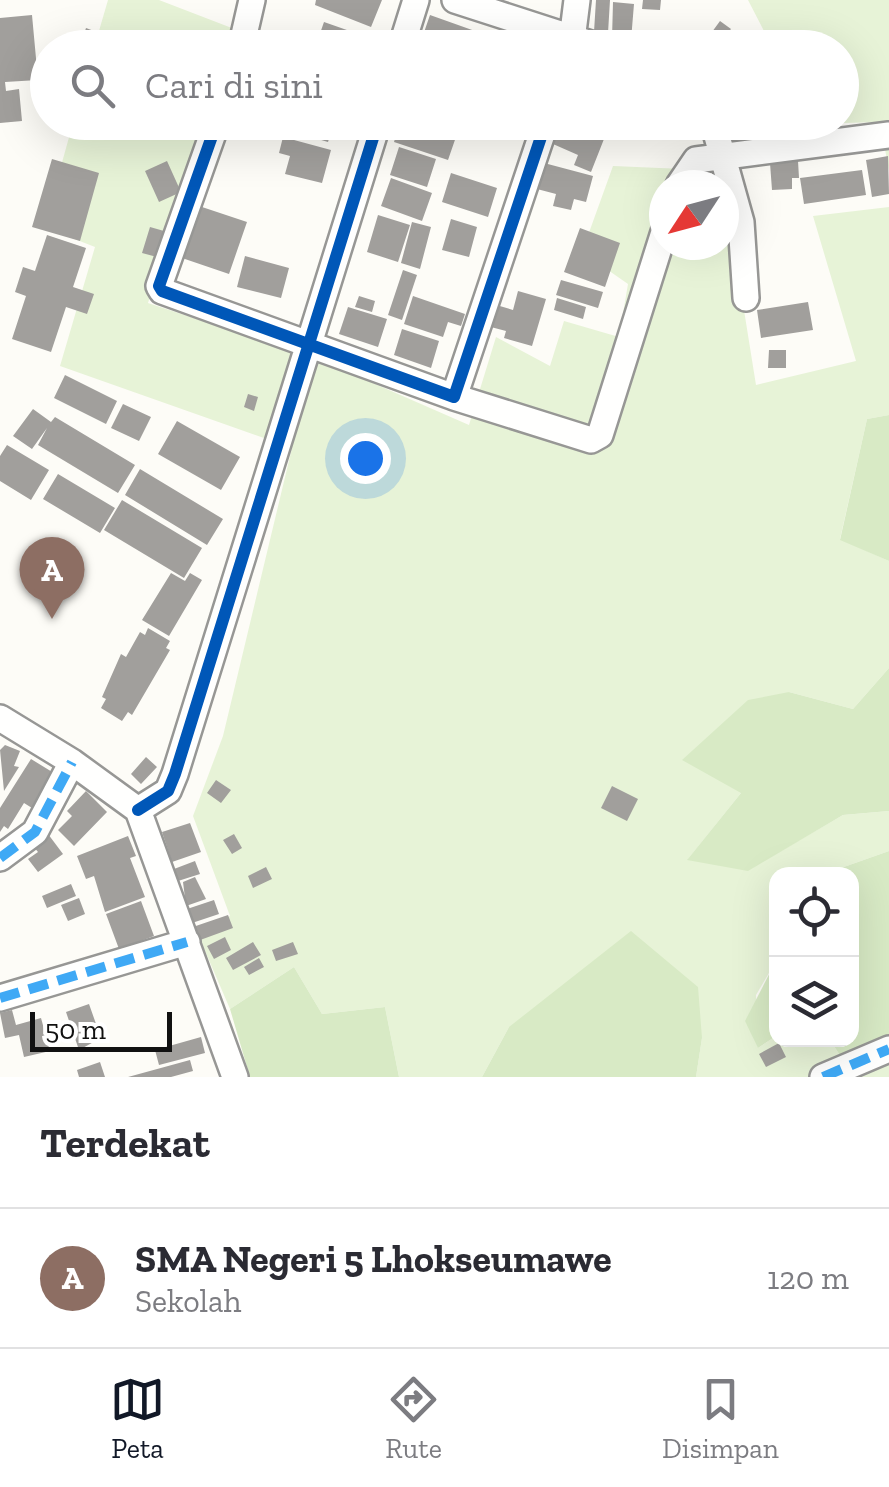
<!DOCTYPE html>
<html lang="id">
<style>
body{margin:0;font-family:"Zilla Slab",serif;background:#f7f7f7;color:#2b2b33}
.controls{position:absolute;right:30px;bottom:30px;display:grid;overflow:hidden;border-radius:20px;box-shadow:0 10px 40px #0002}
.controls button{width:90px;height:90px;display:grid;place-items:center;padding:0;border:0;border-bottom:2px solid #e1e1e2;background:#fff;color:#2b2b33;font:50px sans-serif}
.compass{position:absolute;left:649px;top:170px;width:90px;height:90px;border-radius:50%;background:#fff;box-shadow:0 10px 40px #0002;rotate:234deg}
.scale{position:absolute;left:30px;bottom:25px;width:142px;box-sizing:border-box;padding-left:10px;border:5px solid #111;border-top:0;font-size:28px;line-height:35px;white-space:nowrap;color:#111;-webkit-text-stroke:8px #fff;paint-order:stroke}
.you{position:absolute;left:365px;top:458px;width:35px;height:35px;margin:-25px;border:8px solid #fff;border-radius:50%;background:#1a73e8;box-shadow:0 0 0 15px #1a73e833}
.badge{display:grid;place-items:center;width:65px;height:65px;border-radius:50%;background:#111827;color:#fff;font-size:32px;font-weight:700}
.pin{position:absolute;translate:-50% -82px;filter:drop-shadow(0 2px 5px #0008)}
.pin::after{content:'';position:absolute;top:52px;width:35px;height:30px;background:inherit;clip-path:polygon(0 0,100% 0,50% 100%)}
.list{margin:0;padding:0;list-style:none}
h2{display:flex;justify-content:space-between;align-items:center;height:130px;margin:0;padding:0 40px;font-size:42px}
h2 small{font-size:32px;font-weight:400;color:#7c7c81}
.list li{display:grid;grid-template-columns:65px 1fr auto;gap:30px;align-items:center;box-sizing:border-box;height:140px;padding:0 40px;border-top:2px solid #e1e1e2}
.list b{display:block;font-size:38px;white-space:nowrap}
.list p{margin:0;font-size:32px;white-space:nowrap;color:#7c7c81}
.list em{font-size:32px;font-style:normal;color:#7c7c81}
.icon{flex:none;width:55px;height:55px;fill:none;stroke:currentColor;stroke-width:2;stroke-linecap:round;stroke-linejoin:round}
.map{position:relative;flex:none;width:889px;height:1077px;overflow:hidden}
.search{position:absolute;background:#fff;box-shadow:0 10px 40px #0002;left:30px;right:30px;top:30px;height:110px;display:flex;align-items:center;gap:25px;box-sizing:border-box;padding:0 35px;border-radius:55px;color:#7c7c81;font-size:38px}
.sheet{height:270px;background:#fff}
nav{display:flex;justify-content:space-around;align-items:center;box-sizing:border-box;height:140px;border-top:2px solid #e1e1e2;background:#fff;font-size:28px;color:#7c7c81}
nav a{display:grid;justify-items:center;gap:5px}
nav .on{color:#111827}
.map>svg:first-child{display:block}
.green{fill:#e7f3d7}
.forest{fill:#d8eac5}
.building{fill:#a19f9c}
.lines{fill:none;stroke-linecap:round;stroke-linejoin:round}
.minor-casing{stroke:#979795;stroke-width:30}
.minor{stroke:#fffffe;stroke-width:25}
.quiet{stroke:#3fa9f5;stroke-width:10;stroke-dasharray:20 10;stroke-linecap:butt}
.cycleway-casing{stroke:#fff;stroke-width:19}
.cycleway{stroke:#0057b8;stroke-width:12}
</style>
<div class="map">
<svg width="889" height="1077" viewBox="0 0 889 1077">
<rect width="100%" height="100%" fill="#fdfcf7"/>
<!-- green -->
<path class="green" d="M108,0H159L237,30L231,47L94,48Z
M748,0H889V171L880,122L739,126L842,122V48L757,47L765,33Z
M73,123H206L148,303L318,359L469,425L496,337L550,366L564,321L619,337L628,284L582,252L613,166L707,170L712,185H664V245H724V221L735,254L756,385L856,361L813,216L889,207V415L867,419L840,539L889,561V668L853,709L789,692L741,793L688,859L748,870L843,815L889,811V851L824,874H776V961L756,995L758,1048L776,1036L830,1040L847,1066L889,1063V1077H696L702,1038L509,1027L482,1077H399L385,1007L322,1014L294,967L230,1009L196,930L230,916L193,816L223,736L292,448L60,366L95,247L44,227Z"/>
<!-- forest -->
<path class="forest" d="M889,415V561L840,540L867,419Z
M889,668V811L843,815L748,871L687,860L741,793L682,760L748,700L789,692L853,709Z
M889,851V1063L847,1066L830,1040H852V874H824Z
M631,931L698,987L702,1038L696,1077H482L509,1027Z
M776,961V1036L758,1048L745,1021Z
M294,967L322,1014L385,1007L399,1077H250L230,1009Z"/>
<!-- building -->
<path class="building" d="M316,0H382L371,27L315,5Z
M596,0H610L608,33L594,32Z
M643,0H661L660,10L642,9Z
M613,2L634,4L631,40L612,39Z
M32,15L38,80L5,82L6,91L19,89L22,121L0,123V18Z
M430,15L489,36L485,48L420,44Z
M720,21L731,29L722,40L712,32Z
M324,22L364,36L360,48H322L317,42Z
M86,28L110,37L107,48L80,47Z
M243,122H277L274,133Z
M305,122H334L328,142L301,134Z
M400,122H425L457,134L448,160L394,142Z
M562,122L604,139L591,172L574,165L578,155L553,144Z
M283,137L331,150L322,183L285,174L290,156L279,153Z
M399,147L436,159L427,187L390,175Z
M888,156L889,194L872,197L866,160Z
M52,159L99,173L80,241L32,227Z
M167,161L181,192L159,202L145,171Z
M798,161L799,178H792V189L772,190L770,163Z
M544,163L593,176L586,202L574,199L571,210L553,206L556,194L537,189Z
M862,170L866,195L804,204L800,178Z
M451,173L497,188L488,217L442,202Z
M391,178L432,193L422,221L381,206Z
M199,206L247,222L229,274L182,258L187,245L177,242Z
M378,215L410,225L398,262L367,252Z
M451,219L477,227L469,257L442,250Z
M412,222L431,227L420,269L401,263Z
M150,227L164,231L157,257L142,253Z
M580,228L620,243L605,287L564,272Z
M47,235L86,248L73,287L94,294L87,314L66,307L51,352L12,339L26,296L15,292L23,267L35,271Z
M245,256L289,268L281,298L237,287Z
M403,270L417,275L402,320L388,315Z
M561,280L603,292L598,308L556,295Z
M518,291L546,299L532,346L504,338L506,331L487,326L493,304L513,310Z
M359,296L375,301L372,312L355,307Z
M413,296L465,314L461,326L448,322L443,337L404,324Z
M557,298L586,307L583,319L554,310Z
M808,302L813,330L761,338L757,310Z
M348,307L387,319L378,347L339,334Z
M402,329L439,341L431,368L394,355Z
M769,350H786V368H768Z
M65,375L117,401L106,424L54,398Z
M248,394L258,397L254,411L244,407Z
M123,404L151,417L139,441L111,428Z
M33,409L51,422L55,417L135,465L118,493L38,445L47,428L32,449L13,436Z
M177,421L240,457L221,490L158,454Z
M7,445L49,470L31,500L0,481V456Z
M140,469L223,519L207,545L125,495Z
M58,474L115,508L100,533L43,499Z
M122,500L202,548L184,578L104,530Z
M171,573L185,581L190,573L202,580L169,636L142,620Z
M148,628L170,641L166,648L170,650L132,715L128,712L122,721L101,708L106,699L102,697L121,654L126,657L140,632L145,635Z
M5,745L20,751L14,766L19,767L4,791L0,750Z
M146,757L157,767L141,784L131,774Z
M31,759L62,778L40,813L24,803L8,829L4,826L0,832V808Z
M216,780L231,790L221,803L207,793Z
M612,786L638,799L627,821L601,808Z
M86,791L107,812L74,846L58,830L72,816L67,811Z
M190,823L201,852L172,862L162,832Z
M45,830L63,854L38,872L28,859L38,852L33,846Z
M234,834L242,848L232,854L223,840Z
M128,836L136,856L130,858L145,897L105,912L94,876L86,879L77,856Z
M195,861L200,874L178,881L174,869Z
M266,867L272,879L253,888L248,876Z
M195,877L206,899L186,906L183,882Z
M71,884L76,896L47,908L42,896Z
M79,898L85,914L68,921L61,905Z
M214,900L219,914L192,923L187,909Z
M141,901L154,936L119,949L106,914Z
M228,915L233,928L192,943L187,929Z
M225,937L231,950L214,959L207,946Z
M253,942L261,955L233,970L226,958Z
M293,942L298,954L276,961L272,950Z
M259,958L264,967L249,975L244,967Z
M89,1004L101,1038L79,1050L66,1012Z
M12,1010L16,1025L41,1018L50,1051L24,1057L19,1035L5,1038L0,1013Z
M201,1037L205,1053L159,1065L155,1050Z
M779,1043L786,1057L766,1067L759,1054Z
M190,1060L193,1071L171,1077H128Z
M100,1062L105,1077H79L77,1070Z"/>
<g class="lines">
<!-- minor casing -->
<g class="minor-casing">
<path id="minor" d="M455,0L603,48
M241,48L252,0
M401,48L416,0
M571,48L577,0
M217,122L159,286L162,291L454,397L546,122
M713,122L741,222L746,298
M679,185L696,160L889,135
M454,397L591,440L600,435L664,232
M0,718L72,762L138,810L235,1077
M138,810L168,791L175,774L378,122
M0,858L35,832L72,762
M0,998L187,942
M823,1077L889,1049"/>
</g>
<!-- minor -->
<use href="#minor" class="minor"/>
<!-- quiet -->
<path class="quiet" d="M0,858L35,832L72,762
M0,998L187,942
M823,1077L889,1049"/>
<!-- cycleway casing -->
<g class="cycleway-casing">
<path id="cycleway" d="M217,122L159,286L162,291L454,397L546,122
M138,810L168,791L175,774L378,122"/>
</g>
<!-- cycleway -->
<use href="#cycleway" class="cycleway"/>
</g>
</svg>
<div class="controls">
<button><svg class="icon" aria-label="locate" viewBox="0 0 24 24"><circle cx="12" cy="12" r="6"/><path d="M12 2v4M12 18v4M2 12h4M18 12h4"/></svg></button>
<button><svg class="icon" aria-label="layers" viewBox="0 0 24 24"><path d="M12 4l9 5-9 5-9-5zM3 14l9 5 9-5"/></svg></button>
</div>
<svg class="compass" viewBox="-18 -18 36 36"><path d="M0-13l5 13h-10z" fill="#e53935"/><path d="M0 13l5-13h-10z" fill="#7c7c81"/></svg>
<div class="scale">50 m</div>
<div class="you"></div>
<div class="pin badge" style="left:52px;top:619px;background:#8d6e63">A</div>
<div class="search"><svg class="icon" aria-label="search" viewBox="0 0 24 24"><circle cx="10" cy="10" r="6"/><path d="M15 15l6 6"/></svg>Cari di sini</div>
</div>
<section class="sheet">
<h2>Terdekat<small></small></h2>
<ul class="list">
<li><span class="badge" style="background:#8d6e63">A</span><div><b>SMA Negeri 5 Lhokseumawe</b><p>Sekolah</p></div><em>120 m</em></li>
</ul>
</section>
<nav>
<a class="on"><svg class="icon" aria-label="map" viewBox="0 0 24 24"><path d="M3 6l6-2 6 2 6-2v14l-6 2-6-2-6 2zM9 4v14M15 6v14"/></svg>Peta</a>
<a><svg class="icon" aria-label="directions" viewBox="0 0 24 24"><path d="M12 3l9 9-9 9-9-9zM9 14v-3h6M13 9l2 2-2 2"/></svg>Rute</a>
<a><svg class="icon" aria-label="saved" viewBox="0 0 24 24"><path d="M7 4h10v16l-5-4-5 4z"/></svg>Disimpan</a>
</nav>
